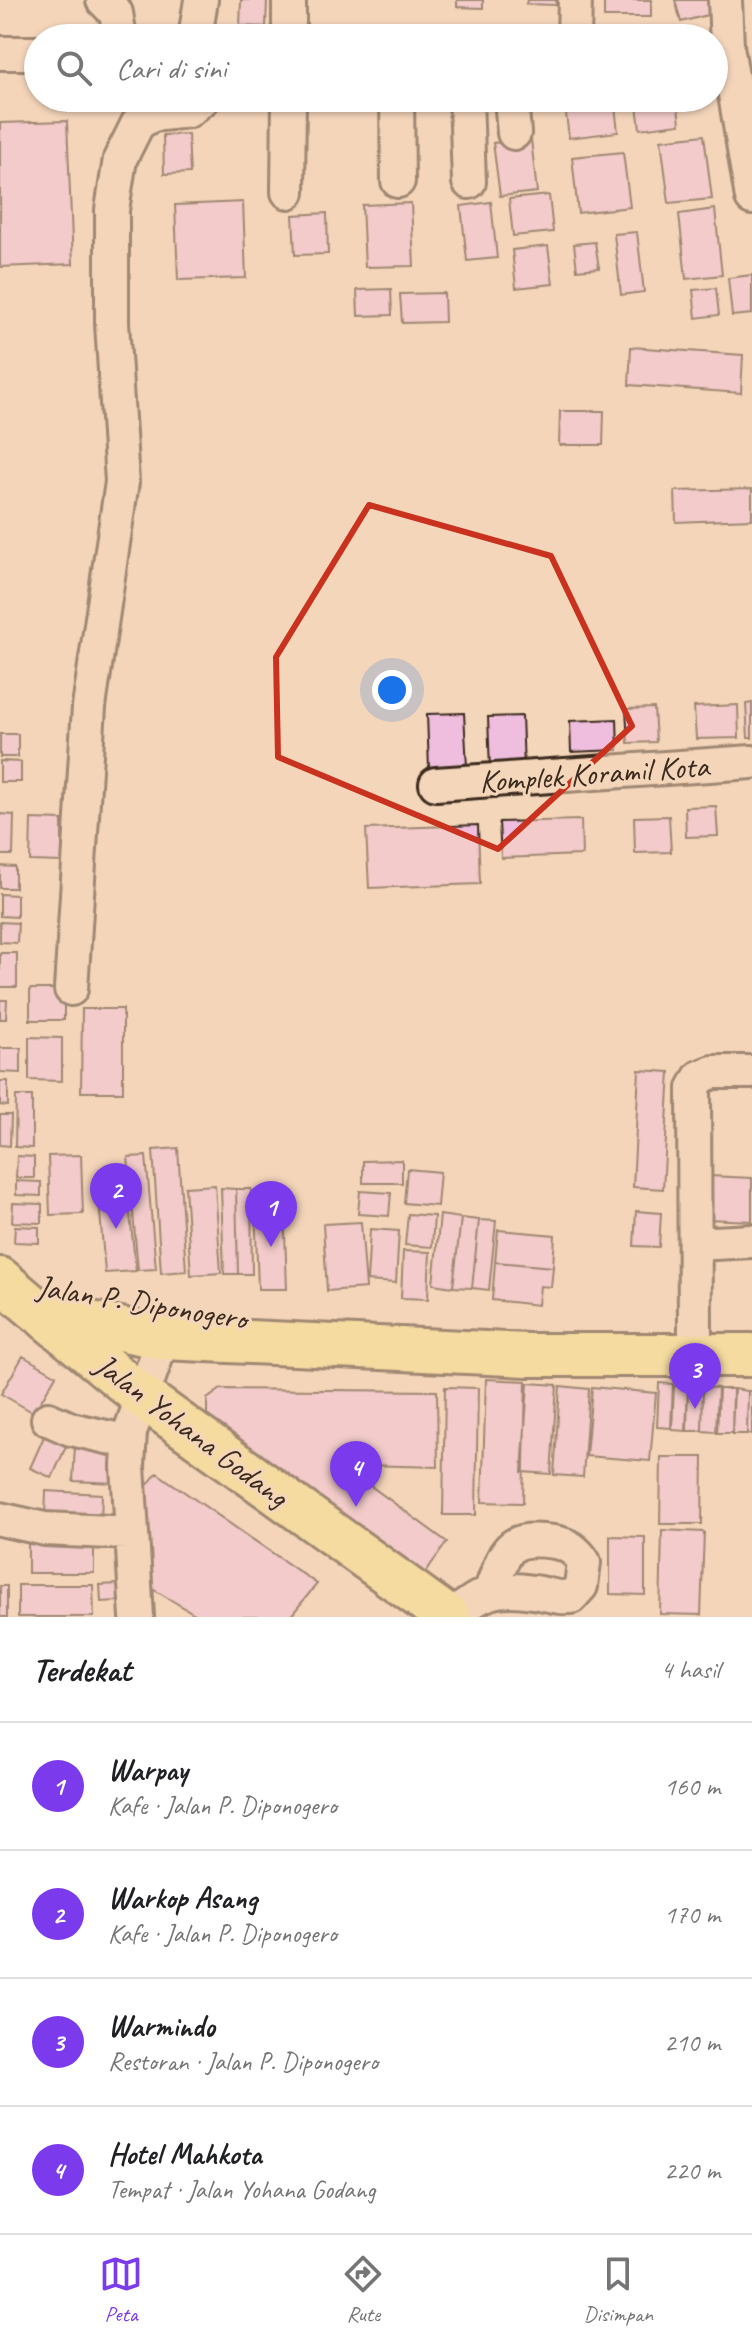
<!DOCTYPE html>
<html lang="id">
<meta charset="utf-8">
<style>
body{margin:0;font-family:Caveat,sans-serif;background:#f6f6f6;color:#202124}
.you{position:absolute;left:392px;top:690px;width:28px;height:28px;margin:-20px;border:6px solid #fff;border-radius:50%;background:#1a73e8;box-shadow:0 0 0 12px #1a73e833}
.badge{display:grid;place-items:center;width:52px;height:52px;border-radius:50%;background:#7c3aed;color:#fff;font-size:26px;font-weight:700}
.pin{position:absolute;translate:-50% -66px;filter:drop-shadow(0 2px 4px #0008)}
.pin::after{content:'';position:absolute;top:42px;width:28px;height:24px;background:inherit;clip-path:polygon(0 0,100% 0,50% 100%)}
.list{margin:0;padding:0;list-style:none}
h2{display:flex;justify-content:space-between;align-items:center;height:104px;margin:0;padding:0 32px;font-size:34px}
h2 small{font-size:26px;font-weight:400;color:#757577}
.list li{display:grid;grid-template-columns:52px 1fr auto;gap:24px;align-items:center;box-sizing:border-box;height:128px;padding:0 32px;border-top:2px solid #e0e0e0}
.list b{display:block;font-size:30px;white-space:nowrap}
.list p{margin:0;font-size:26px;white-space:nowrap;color:#757577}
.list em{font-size:26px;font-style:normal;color:#757577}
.icon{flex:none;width:44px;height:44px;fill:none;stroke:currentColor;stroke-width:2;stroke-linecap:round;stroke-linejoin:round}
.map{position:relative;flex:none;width:752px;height:1617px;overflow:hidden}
.search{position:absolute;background:#fff;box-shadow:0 2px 6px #0004;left:24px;right:24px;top:24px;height:88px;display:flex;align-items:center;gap:20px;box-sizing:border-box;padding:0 28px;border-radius:44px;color:#757577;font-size:30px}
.sheet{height:616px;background:#fff}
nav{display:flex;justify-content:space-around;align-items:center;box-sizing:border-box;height:112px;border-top:2px solid #e0e0e0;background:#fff;font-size:22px;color:#757577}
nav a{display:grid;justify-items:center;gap:4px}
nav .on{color:#7c3aed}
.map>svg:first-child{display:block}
.building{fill:#efbede;stroke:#3b2a1e;stroke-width:2}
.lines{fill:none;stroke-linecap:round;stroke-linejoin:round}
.minor-casing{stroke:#3b2a1e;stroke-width:38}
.major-casing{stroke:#3b2a1e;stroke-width:48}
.minor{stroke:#f4d6ba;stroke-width:32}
.major{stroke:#f6e281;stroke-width:42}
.marked{fill:none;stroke:#c8321e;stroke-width:6;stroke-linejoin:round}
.labels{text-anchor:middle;stroke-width:6;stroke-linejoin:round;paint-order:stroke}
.street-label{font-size:32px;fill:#3b2a1e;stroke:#f4d6ba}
</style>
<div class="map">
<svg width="752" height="1617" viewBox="0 0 752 1617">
<rect width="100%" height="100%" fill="#f4d6ba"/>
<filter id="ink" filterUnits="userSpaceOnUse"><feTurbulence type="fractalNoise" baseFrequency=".0125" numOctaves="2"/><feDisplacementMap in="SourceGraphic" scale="16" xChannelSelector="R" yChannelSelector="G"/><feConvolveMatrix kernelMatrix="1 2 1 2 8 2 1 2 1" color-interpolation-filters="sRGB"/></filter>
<g filter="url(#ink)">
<!-- building -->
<path class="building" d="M241,0H267L266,27L240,26Z
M457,0H483V8L457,7Z
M527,0H556V5L526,4Z
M604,0H651V17H604Z
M675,0H711L715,13L681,22Z
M564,98H614L618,132L569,138Z
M636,98H677L680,124L640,129Z
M67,121L73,264L0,267V123Z
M188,134L190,173L164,174L163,135Z
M704,135L712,199L669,203L661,140Z
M531,139L537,192L500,196L493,143Z
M623,152L630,207L578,213L572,157Z
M549,195L553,232L513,236L509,199Z
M243,202L246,278L178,280L175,205Z
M491,202L497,258L467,261L461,206Z
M411,203L414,266L365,267L362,205Z
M715,209L722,275L686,279L679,214Z
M327,213L328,254L295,255L293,215Z
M637,232L644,292L621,295L614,234Z
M595,242L599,268L577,270L574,244Z
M548,246L553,284L516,288L512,250Z
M752,275V314L732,316L728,278Z
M716,288L719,315L696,318L693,290Z
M391,289L392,315L358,316L357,290Z
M444,293L445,322L402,323L400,294Z
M631,347L743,355L741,393L629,385Z
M560,411H604L603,445H559Z
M752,489V519L676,522L675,491Z
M752,703V738H748L746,704Z
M738,705L739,738L696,739L694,707Z
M654,708L656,742L628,743L626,709Z
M464,713L467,767L429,769L427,714Z
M522,716L524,768L490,770L488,717Z
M617,719L618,750L571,752L570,721Z
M0,734H18V757H0Z
M0,761L21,762V782H0Z
M716,806L718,836L686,837L685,807Z
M0,814L14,815L13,855H0Z
M669,816L671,852L635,853L634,817Z
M31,819L62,820V862L30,861Z
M581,820L582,855L501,858L499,822Z
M478,825L480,884L369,888L366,829Z
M0,866L15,867V888H0Z
M0,894L17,895V917L0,916Z
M0,922L18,923L17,943L0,942Z
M0,953H17V987H0Z
M30,989H64V1020H30Z
M0,1000H7L6,1019H0Z
M82,1009H123V1092H81Z
M29,1037L62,1038V1081L29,1080Z
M0,1048H21V1073L0,1072Z
M639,1070L670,1072L663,1189L633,1187Z
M0,1081H8V1106L0,1105Z
M16,1096H32V1148L15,1147Z
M0,1115H11L10,1146L0,1145Z
M178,1148L186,1271L161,1273L153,1150Z
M81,1155L83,1214L50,1215L48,1156Z
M17,1156L34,1157V1178H16Z
M146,1156L156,1269L138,1270L128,1157Z
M402,1160V1183H363V1161Z
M407,1169L440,1172L437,1206L404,1203Z
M709,1176L752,1178V1221L707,1219Z
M16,1181L41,1182V1196L16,1195Z
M215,1185L221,1273L191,1275L185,1187Z
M127,1187L136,1271L105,1273L98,1188Z
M221,1188L236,1189L238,1274H224Z
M236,1189H251L252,1274H238Z
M360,1191L391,1193L389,1216L358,1214Z
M13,1203L42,1204V1223L12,1222Z
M255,1204H284L287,1289H258Z
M636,1211L661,1213L659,1247L634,1246Z
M408,1214L434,1216L432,1247L405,1245Z
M440,1215L461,1218L453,1287L433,1284Z
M461,1218L479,1220L472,1288L453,1287Z
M479,1220L496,1221L489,1290L472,1288Z
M361,1222L366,1288L327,1291L323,1224Z
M15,1226L39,1227V1243L14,1242Z
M370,1229L399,1231L396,1283L367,1281Z
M498,1230L555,1235L553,1267L495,1262Z
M403,1251L430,1252L428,1299L401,1298Z
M495,1262L553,1267L551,1287L540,1286L538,1305L492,1300Z
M23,1356L56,1375L34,1413L1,1394Z
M486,1379L526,1381L523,1503L482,1502Z
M528,1383L557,1385L551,1474L522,1472Z
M659,1383L673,1384L671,1428L657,1427Z
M560,1386L589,1389L583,1477L554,1475Z
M674,1386H688L686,1431L672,1430Z
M445,1387L478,1388L476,1515H443Z
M592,1387L656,1393L650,1461L586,1456Z
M688,1387H703L702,1431H687Z
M703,1387L718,1388L716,1432L702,1431Z
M221,1389L437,1391L438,1467L364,1465L360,1478L447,1542L410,1594L207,1419V1399Z
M719,1389H733L732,1433H717Z
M734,1389L748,1391L747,1434H732Z
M748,1391H752V1435L747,1434Z
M46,1432L68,1442L52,1478L30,1468Z
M75,1445L117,1447L115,1483L73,1481Z
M661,1457H703L702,1524H660Z
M157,1473L317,1584L290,1617H200L144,1584L134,1502Z
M46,1491L102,1494L101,1521L45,1517Z
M662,1530L704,1532L701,1615L660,1614Z
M610,1536L645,1537V1595L610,1594Z
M28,1540H94V1573H28Z
M118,1584L119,1601L101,1602L100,1585Z
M18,1585H93L94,1617H18Z
M0,1586H7V1617H0Z"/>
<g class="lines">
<!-- minor casing -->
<g class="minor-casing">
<path id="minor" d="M103,0L116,13L120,38
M289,0V38
M725,0L727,46L752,198
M195,38L201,0
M574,38L575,0
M0,53H38
M397,98L398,181
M466,98L469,182
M511,98L514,133
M288,192L289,98
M436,784L752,762
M71,989L89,707L122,482L112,323V210L120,159L138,123L152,115L188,111L204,98
M695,1244L752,1241
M695,1336L694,1088L700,1077L713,1072H752
M48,1419L71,1429L129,1442
M0,1519L45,1529L132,1533
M137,1617L128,1466L130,1432L163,1338
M452,1617C480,1593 495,1586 533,1592C546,1593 557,1599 571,1597L581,1586L584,1562C576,1550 568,1544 554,1542C505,1535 506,1551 490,1592"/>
</g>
<!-- major casing -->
<g class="major-casing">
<path id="major" d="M0,1279L39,1312L163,1338L528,1355H752
M46,1318L140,1395L448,1617"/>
</g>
<!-- minor -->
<use href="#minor" class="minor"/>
<!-- major -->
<use href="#major" class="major"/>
</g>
</g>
<!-- marked area -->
<path d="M0 0H752V1617H0ZM369,505L551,556L632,726L498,849L278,757L276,657Z" fill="#f4d6ba" fill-opacity=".55" fill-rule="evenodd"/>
<path class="marked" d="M369,505L551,556L632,726L498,849L278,757L276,657Z"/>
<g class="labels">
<!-- street labels -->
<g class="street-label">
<text transform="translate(594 773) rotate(-4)" y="11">Komplek Koramil Kota</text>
<text transform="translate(142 1302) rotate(9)" y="11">Jalan P. Diponogero</text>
<text transform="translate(192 1430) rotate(37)" y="11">Jalan Yohana Godang</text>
</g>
</g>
</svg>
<div class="you"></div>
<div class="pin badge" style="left:271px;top:1247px">1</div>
<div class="pin badge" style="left:116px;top:1229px">2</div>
<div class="pin badge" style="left:695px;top:1409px">3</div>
<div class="pin badge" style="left:356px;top:1507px">4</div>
<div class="search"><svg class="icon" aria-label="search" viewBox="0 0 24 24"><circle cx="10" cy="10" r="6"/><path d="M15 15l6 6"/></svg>Cari di sini</div>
</div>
<section class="sheet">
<h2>Terdekat<small>4 hasil</small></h2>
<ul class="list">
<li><span class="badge">1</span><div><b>Warpay</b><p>Kafe · Jalan P. Diponogero</p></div><em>160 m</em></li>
<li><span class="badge">2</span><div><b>Warkop Asang</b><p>Kafe · Jalan P. Diponogero</p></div><em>170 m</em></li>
<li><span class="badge">3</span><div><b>Warmindo</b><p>Restoran · Jalan P. Diponogero</p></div><em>210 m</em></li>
<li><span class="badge">4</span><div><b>Hotel Mahkota</b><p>Tempat · Jalan Yohana Godang</p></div><em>220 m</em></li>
</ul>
</section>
<nav>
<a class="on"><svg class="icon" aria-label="map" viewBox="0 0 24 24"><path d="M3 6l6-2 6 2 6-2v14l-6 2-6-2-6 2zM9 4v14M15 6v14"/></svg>Peta</a>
<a><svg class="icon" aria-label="directions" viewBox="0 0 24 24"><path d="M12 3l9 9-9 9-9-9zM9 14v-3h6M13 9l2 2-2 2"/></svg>Rute</a>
<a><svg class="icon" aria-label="saved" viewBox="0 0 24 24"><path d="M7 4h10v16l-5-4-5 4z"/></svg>Disimpan</a>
</nav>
